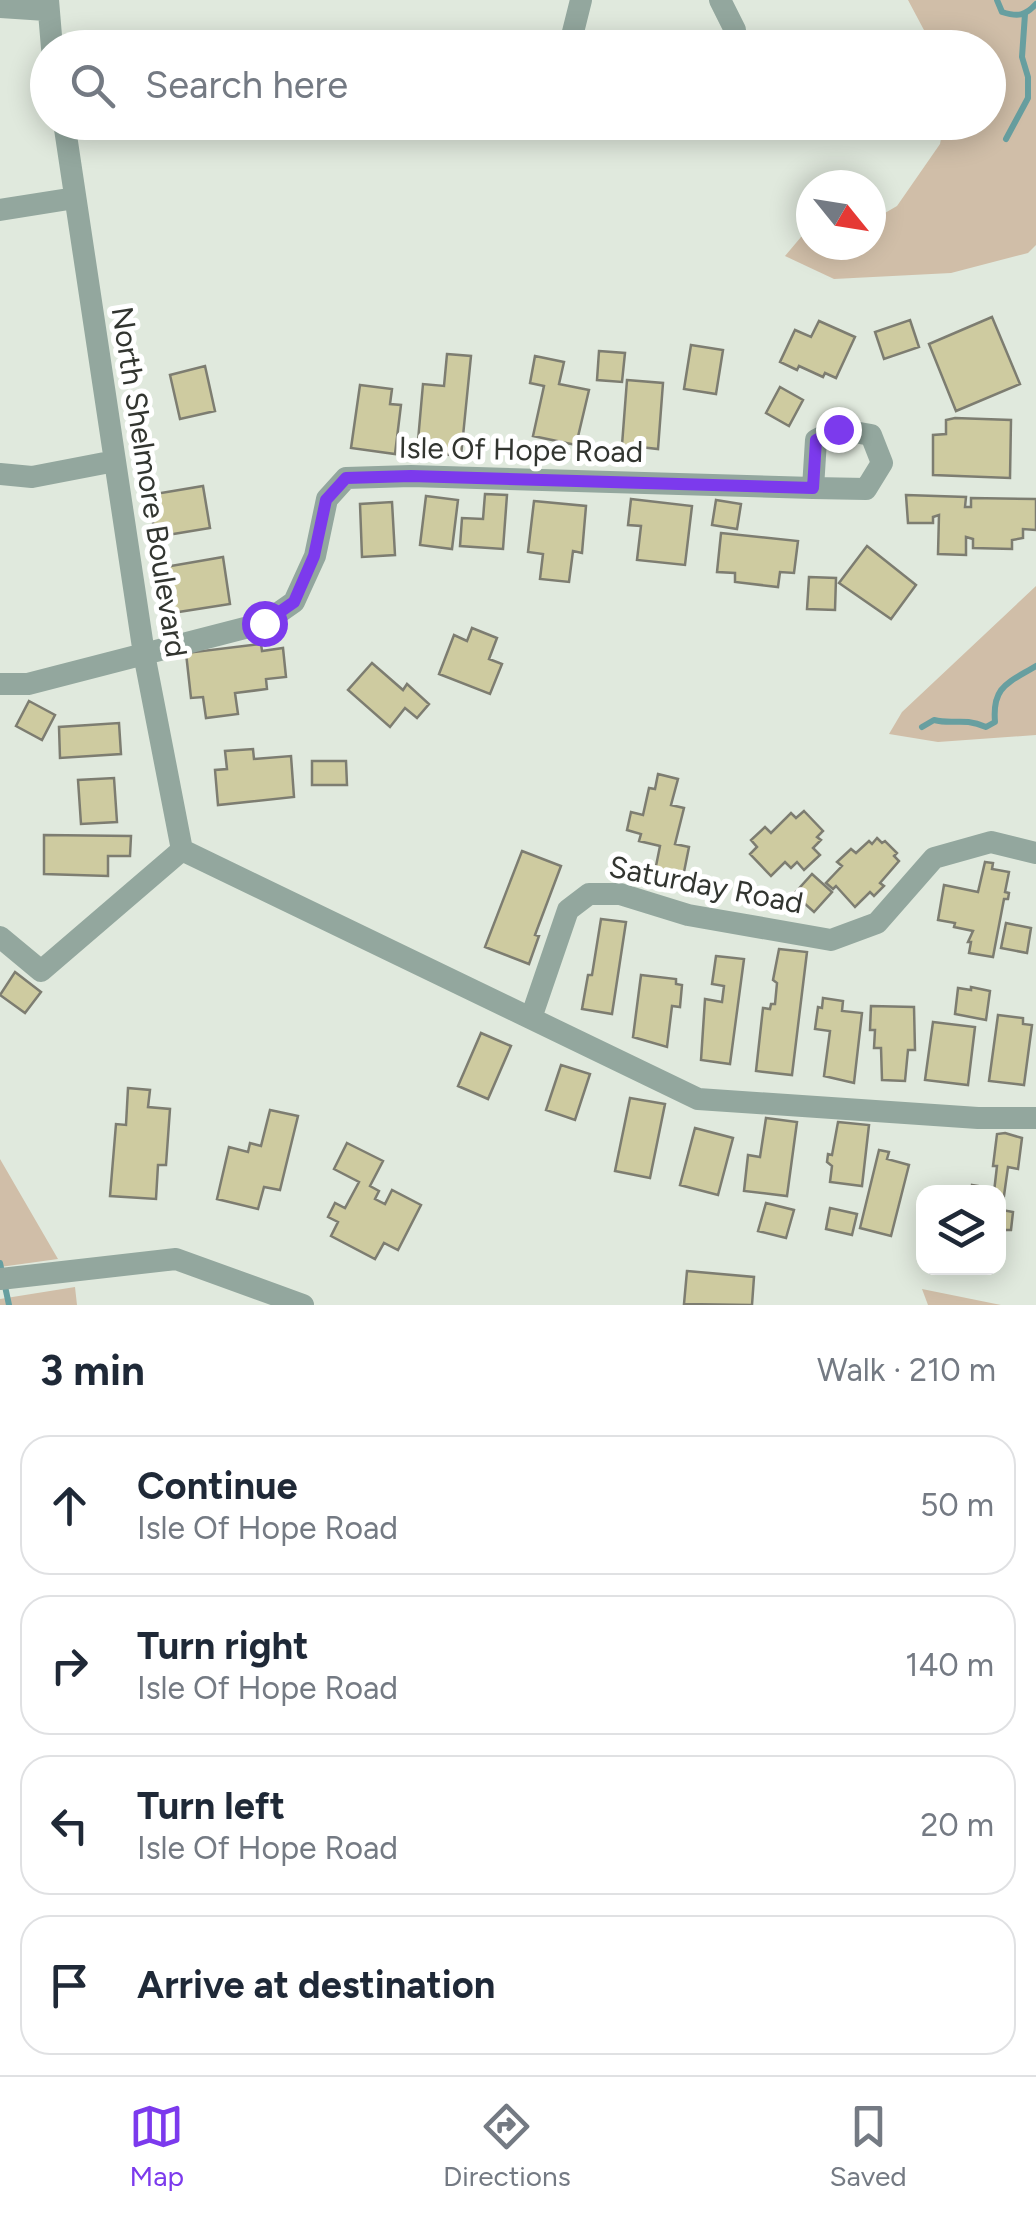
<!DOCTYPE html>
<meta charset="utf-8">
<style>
body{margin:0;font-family:Figtree,sans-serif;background:#f6f6f7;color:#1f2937}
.controls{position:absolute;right:30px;bottom:30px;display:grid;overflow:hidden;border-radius:20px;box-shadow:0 5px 25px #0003}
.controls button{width:90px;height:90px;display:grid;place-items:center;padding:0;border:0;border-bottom:2px solid #e0e1e3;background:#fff;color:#1f2937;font:50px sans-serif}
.compass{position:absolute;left:796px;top:170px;width:90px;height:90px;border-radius:50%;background:#fff;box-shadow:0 5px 25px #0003;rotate:120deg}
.stop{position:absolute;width:30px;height:30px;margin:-22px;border:8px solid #7c3aed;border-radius:50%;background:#fff}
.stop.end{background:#7c3aed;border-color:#fff;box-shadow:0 2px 10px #0008}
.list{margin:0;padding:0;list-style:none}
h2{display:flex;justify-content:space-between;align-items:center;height:130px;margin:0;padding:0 40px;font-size:42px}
h2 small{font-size:32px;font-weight:400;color:#747a83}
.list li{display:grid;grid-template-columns:65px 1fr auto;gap:30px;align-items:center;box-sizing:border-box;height:140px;margin:0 20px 20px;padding:0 20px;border:2px solid #e0e1e3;border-radius:30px}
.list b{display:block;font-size:38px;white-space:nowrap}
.list p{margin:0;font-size:32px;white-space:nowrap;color:#747a83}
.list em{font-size:32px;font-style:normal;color:#747a83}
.icon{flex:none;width:55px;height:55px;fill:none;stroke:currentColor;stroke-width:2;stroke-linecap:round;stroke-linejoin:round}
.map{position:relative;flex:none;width:1036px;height:1305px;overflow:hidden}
.search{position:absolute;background:#fff;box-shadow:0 5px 25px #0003;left:30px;right:30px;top:30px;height:110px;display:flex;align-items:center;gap:25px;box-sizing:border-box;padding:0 35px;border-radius:55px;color:#747a83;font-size:38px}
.sheet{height:770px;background:#fff}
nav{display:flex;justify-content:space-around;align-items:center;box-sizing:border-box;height:140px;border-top:2px solid #e0e1e3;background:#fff;font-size:28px;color:#747a83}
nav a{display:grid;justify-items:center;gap:5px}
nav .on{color:#7c3aed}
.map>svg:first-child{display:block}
.green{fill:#d0bea8}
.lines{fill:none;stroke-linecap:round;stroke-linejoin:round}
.stream{stroke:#679fa0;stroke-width:6}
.building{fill:#cecba0;stroke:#7d7d71;stroke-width:2.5}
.minor{stroke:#93a79e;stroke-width:22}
.route{stroke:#7c3aed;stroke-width:12}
.labels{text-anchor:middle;stroke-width:10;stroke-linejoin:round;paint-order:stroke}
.street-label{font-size:30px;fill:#323530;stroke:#fff}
</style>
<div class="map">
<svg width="1036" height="1305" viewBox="0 0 1036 1305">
<rect width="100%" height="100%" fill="#e0e9dd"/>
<!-- green -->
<path class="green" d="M908,0H1036V245L1028,253L951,273L834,279L785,256L801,237L811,235V245H871V221L897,206L940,144L944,123L988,122V48L933,47Z
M1036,586V735L938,742L889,734L902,712Z
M0,1159L58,1259L0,1267Z
M75,1287L77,1305H0V1299Z
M922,1289L1001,1305H928Z"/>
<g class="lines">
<!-- stream -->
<path class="stream" d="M997,0L1002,12C1018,17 1025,16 1036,4
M1006,139L1028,98V77L1022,57L1025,14
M922,727L934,720C954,725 962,717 986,727L995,722C992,686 1008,683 1036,666
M0,1263L9,1305"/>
</g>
<!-- building -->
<path class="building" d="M992,317L1020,384L956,411L929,344Z
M910,320L919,347L884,359L875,332Z
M819,321L855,337L836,378L825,373L823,377L799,366L797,370L780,362L795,330L811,337Z
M691,345L723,350L716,394L684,389Z
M599,351L625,353L622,382L597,380Z
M447,354L471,356L461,456L417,452L423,384L444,386Z
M535,356L564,362L559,384L589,390L576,445L533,436L544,386L530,383Z
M205,366L215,411L180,419L170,375Z
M627,380L663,383L658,449L622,445Z
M360,385L392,389L390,404L401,405L395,454L351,448Z
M780,387L803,400L789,426L766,413Z
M955,418L1011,420L1010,478L933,475V435L946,434V420Z
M203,486L210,528L155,537L149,495Z
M485,494L507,495L503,549L460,546L462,518L483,519Z
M906,495L966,497L965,507H971V498L1036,499V530L1023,529V538L1012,540V549L973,548V539L966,537V555L938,554L939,515L933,517V523H908Z
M426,496L458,500L452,549L420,545Z
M631,499L692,506L685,565L637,560L641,526L628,525Z
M716,500L741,504L737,529L712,525Z
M534,501L586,506L582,553L573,551L569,582L540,579L543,554L528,552Z
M392,502L395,555L362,557L360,504Z
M721,533L798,541L794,573L780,572L778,587L735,582V573L717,572Z
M867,546L916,585L891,619L839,583Z
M223,557L230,604L172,613L165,567Z
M809,577L836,578L835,610L807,609Z
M472,628L497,638L489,659L502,664L490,694L439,674L454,635L467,641Z
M261,644L262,651L283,648L286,677L266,679L267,689L235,693L238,714L206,718L203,697L191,698L186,653Z
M372,663L403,690L407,684L429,704L417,718L405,708L390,727L348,690Z
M29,701L55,715L42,740L16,726Z
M119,723L121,754L60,758L59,727Z
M253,749L254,759L291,756L294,797L218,805L215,770L227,769L225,751Z
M312,761H346L347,785H312Z
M658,774L678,779L671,805L684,808L675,844L689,847L683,877L655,871L660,846L639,841L641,834L627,830L631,812L643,815L649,788L655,789Z
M114,778L117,822L81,824L78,780Z
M804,811L823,831L817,837L821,840L813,848L820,855L804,870L797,862L791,868L785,862L771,876L750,854L757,847L751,840L765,827L771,833L791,813L796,818Z
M44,835L131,836L130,856H108V876L44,874Z
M877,838L882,843L885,841L897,853L894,856L899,861L880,883L884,886L874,896L870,892L855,907L836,886L833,889L826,883L842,866L837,862L851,849L856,853L869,841L872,844Z
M522,851L561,866L535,935L539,936L529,964L485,947Z
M985,862L993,863L992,869L1009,872L1005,892L1009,893L1008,899H1004L993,957L969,953L971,942H968L973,931L954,927L955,923L938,920L944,885L978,892Z
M812,874L832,892L814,912L794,894Z
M601,919L626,922L612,1014L582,1009L588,975H592Z
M1006,923L1031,928L1027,953L1001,948Z
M779,949L807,952L792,1075L756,1071L763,1008L770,1009L771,1004H775L777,983L773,980Z
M716,956L744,959L730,1064L701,1060L705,999L722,1002L724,986L712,984Z
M15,972L41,992L25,1013L0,995Z
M641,975L676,979V984L682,985L680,1007L672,1006L667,1047L633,1037Z
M971,987L990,991L986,1020L955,1014L958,988L971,990Z
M823,998L843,1001L842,1011L862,1013L854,1083L824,1076L830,1031L815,1029L818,1007L822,1008Z
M871,1006L914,1007L915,1050H908L905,1081L882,1080L881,1048H874L875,1030H870Z
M998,1015L1023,1018V1024L1032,1025L1024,1085L989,1081Z
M933,1022L975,1027L968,1085L925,1080Z
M481,1033L511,1046L488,1099L458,1086Z
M561,1065L590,1074L575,1120L546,1110Z
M128,1088L150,1090L148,1107L170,1109L166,1165H158L156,1199L110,1196L116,1124L126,1125Z
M630,1098L665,1104L650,1178L615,1171Z
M270,1110L298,1116L280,1190L264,1187L258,1209L217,1199L229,1147L248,1152L250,1143L261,1146Z
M766,1118L797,1122L787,1196L744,1191L748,1155L760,1157Z
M838,1122L869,1125L862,1186L830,1182L832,1166L827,1162L828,1154L832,1155Z
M695,1128L733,1138L718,1195L680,1185Z
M1005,1133L1022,1138L1018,1169L1008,1167L1002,1210L1013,1212L1011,1230H998V1192H994L997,1166H993L997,1134Z
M347,1143L383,1161L370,1186L379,1191L375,1199L385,1204L392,1190L421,1205L398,1250L384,1243L375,1259L331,1236L338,1222L328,1217L335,1203L345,1208L359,1182L334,1169Z
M879,1150L889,1152L887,1159L909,1165L891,1236L860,1228Z
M972,1185L990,1188L989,1192H971Z
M766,1203L794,1210L786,1238L758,1231Z
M830,1208L857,1214L852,1235L826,1229Z
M687,1271L754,1277L752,1305L684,1304Z"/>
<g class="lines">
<!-- minor -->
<path class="minor" d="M48,0L52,48
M720,0L735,30L730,48
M0,7L46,10
M569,48L581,0
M64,122L144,654L182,850
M0,210L75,198
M0,474L32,477L115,461
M0,684H28L264,623L294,602L315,556L327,499L346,478L411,476L813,488L866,489L882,463L871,435L837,429L816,440L813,488
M182,850L698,1099L978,1118H1036
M0,937L41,971L182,850
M531,1018L568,910L589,894H620L688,915L831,940L877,923L934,858L991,842L1036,853
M0,1279L176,1259L303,1305"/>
</g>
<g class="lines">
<!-- route -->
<path class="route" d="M264,623L294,602L314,556L326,500L346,478L411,476L813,488L816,440L838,429"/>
</g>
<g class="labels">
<!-- street labels -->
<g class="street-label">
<text transform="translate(521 450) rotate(1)" y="10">Isle Of Hope Road</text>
<text transform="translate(149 482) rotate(81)" y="10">North Shelmore Boulevard</text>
<text transform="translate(706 885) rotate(11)" y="10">Saturday Road</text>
</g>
</g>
</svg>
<div class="controls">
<button><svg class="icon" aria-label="layers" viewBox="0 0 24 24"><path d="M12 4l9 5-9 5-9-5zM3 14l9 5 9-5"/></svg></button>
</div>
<svg class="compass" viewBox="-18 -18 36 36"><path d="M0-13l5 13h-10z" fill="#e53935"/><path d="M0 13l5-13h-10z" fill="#747a83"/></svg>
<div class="stop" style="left:264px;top:623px"></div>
<div class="stop end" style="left:838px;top:429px"></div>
<div class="search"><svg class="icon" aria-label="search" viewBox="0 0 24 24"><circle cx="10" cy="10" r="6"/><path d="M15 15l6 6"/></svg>Search here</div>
</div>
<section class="sheet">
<h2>3 min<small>Walk · 210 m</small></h2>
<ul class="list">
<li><svg class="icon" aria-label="ahead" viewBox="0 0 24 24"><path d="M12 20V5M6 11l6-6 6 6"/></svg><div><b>Continue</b><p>Isle Of Hope Road</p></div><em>50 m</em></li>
<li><svg class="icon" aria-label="right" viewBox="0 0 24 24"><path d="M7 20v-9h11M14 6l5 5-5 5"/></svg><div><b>Turn right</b><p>Isle Of Hope Road</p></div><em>140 m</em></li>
<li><svg class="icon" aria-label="left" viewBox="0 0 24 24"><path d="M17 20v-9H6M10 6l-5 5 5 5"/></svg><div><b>Turn left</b><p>Isle Of Hope Road</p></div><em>20 m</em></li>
<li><svg class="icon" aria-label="arrive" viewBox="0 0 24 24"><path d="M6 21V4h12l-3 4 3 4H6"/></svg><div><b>Arrive at destination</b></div></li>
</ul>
</section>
<nav>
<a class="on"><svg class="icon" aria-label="map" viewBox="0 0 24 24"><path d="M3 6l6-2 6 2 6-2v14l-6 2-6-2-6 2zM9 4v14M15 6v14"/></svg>Map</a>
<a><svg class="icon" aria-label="directions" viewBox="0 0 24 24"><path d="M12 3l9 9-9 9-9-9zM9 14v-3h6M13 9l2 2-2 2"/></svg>Directions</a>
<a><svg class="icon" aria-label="saved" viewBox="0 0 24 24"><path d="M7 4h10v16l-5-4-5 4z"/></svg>Saved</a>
</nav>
